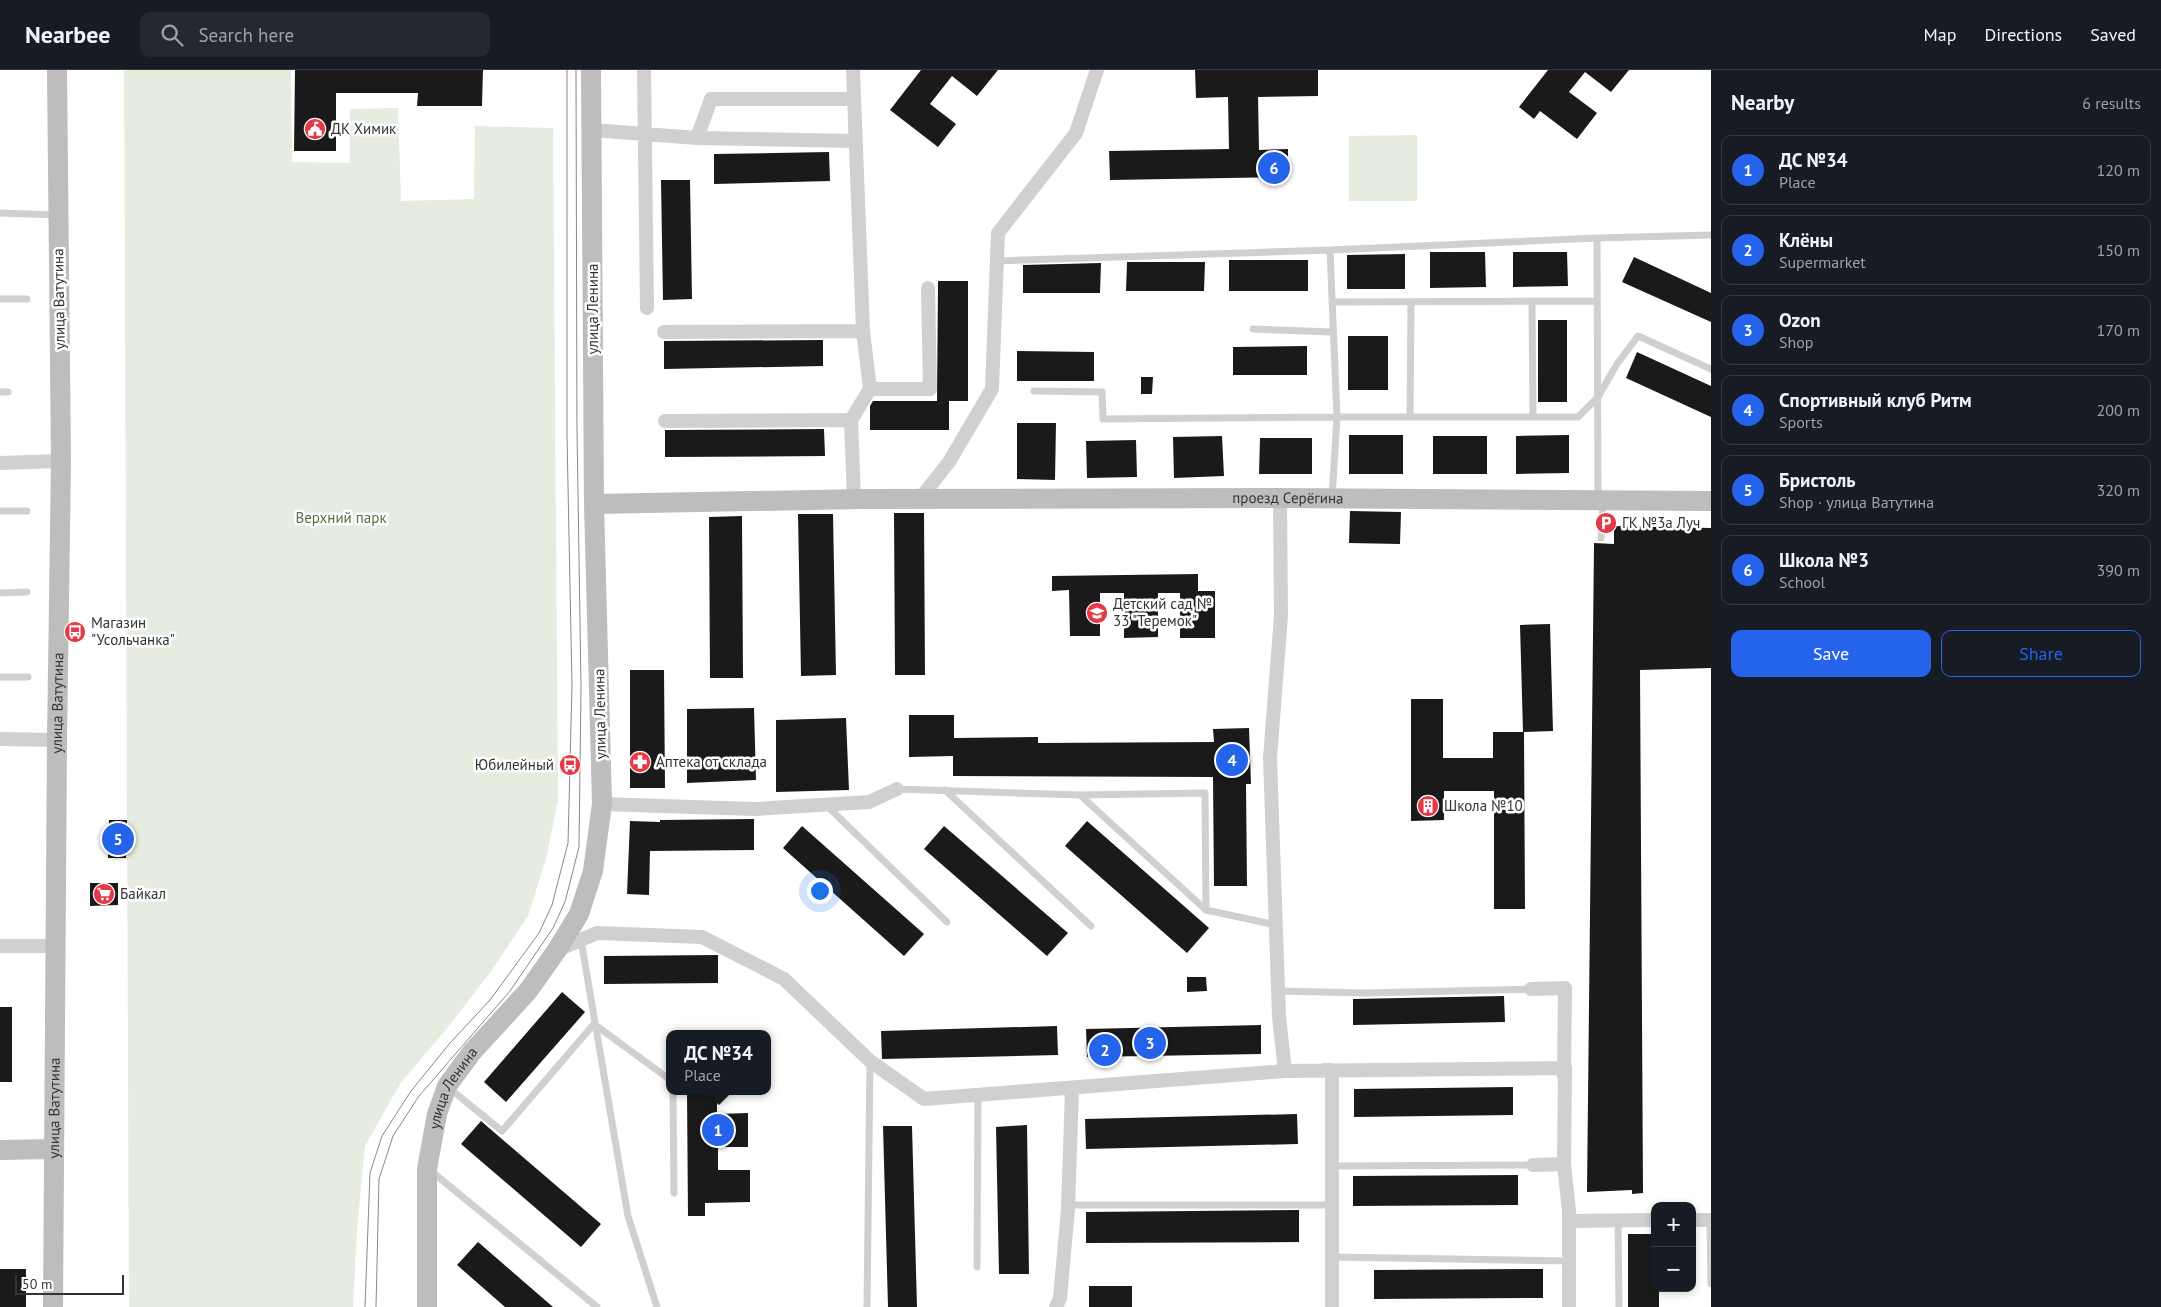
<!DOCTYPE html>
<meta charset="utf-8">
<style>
body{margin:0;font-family:"PT Sans",sans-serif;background:#242831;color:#f1f3f6}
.controls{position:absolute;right:15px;bottom:15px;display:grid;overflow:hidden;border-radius:10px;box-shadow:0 2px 8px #0003}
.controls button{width:45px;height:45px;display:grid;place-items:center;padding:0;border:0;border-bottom:1px solid #363941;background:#171b24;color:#f1f3f6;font:25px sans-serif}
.scale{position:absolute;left:15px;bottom:12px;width:109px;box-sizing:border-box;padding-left:5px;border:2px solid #333;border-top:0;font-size:14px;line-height:18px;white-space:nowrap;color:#333;-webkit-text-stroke:4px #fff;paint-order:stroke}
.you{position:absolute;left:819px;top:820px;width:18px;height:18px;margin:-12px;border:4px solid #fff;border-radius:50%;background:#1a73e8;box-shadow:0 0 0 8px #1a73e833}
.badge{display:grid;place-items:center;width:32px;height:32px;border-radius:50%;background:#2563eb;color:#fff;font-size:16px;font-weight:700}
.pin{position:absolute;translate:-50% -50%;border:2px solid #fff;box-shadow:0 1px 5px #0006}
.popup{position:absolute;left:666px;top:960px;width:105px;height:65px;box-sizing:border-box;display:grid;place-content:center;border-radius:10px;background:#171b24;filter:drop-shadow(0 1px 4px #0005);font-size:16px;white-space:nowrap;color:#9ea1a6}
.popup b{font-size:19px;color:#f1f3f6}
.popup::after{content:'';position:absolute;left:50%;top:100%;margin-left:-10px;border:10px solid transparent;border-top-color:#171b24}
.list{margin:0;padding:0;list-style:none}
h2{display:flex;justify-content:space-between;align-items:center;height:65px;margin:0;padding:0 20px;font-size:21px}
h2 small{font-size:16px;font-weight:400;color:#9ea1a6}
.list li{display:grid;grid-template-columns:32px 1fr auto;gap:15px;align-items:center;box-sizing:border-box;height:70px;margin:0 10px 10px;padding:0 10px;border:1px solid #363941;border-radius:10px}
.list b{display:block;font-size:19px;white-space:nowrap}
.list p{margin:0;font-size:16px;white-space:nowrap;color:#9ea1a6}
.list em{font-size:16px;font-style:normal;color:#9ea1a6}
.actions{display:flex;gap:10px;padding:15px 20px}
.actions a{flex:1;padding:11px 0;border:1px solid #2563eb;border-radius:10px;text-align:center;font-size:18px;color:#2563eb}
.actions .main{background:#2563eb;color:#fff}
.icon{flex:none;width:28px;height:28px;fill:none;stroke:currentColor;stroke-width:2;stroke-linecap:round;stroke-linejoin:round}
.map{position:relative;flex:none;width:1711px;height:1237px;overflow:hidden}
header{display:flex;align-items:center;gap:30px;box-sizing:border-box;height:70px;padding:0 25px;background:#171b24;border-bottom:1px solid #363941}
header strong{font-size:24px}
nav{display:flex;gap:28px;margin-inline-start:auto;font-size:18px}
.search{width:350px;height:45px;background:#242831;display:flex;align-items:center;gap:12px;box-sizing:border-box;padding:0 18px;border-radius:10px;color:#9ea1a6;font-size:19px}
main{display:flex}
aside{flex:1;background:#171b24}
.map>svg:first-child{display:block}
.green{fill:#e6ecdf}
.building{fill:#1a1a1a}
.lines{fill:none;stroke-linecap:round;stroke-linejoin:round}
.lane{stroke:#d0d0d0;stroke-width:7}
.street{stroke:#d0d0d0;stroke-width:14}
.secondary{stroke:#bdbdbd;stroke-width:20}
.tram{stroke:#888;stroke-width:1}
.labels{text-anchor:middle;stroke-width:5;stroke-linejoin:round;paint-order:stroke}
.poi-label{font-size:15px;fill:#333;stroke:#fff;text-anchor:start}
.street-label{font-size:15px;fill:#333;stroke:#fff}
.park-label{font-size:15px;fill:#56703f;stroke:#fff}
</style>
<header>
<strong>Nearbee</strong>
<div class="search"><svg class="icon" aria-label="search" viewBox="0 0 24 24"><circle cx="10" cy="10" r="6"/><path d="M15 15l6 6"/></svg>Search here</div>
<nav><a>Map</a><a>Directions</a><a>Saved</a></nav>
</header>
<main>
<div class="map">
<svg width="1711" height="1237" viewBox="0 0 1711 1237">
<rect width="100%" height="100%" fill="#fff"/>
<!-- green -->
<path class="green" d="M124,0H291L292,92L350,93V39L398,38L401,131L474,129L475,56L553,58L558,730L546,789L528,846L492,900L453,951L400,1014L365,1076L357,1159L353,1237H129Z
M1417,65V131H1349V66Z"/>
<!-- building -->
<path class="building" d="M295,0H483L482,36H417L418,23H336V81H294Z
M921,0H998L977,26L952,6L930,34L956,54L938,77L890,40Z
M1195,0H1318V26L1258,27L1259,80L1288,79V107L1110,110L1109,81L1229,79L1228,27L1196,28Z
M1548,0H1629L1611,22L1585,2L1569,22L1597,43L1577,69L1540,41L1534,49L1519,37Z
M829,82L830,111L714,114V84Z
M661,110H690L692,229L663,230Z
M1430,182H1485L1486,217L1430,218Z
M1513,182H1567L1568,216L1513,217Z
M1405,184V219H1347V185Z
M1634,187L1711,223V252L1622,212Z
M1229,190H1308V221H1229Z
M1127,192H1205L1204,221H1126Z
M1101,193L1100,223H1023V195Z
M938,211H968V331H949V360H870V336L873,331H937Z
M1538,250H1567V332H1538Z
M1348,266H1388V320H1348Z
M823,270V296L664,299V271Z
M1307,276V305H1233V277Z
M1017,281L1094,282V311H1017Z
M1637,282L1711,316V347L1626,308Z
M1141,307H1153L1152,324H1141Z
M1017,353H1056L1055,410L1017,409Z
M824,359L825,386L665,387V360Z
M1349,365H1403V404H1349Z
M1569,365V403L1516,404V366Z
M1222,366L1224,406L1174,408L1173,367Z
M1433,366H1487V404H1433Z
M1260,368H1312V404H1259Z
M1136,370L1137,407L1087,408L1086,371Z
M1350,441L1401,442L1400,474L1349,473Z
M894,443H924L925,605H895Z
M798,444H833L836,605L801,606Z
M742,446L743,608H710L709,447Z
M1614,456L1711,458V598L1640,600L1643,1123L1632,1124V1120L1587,1122L1594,473L1614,474Z
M1198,504V521H1215V568H1180V523H1158V567L1124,568V523H1100V566H1070L1069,520L1052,521V506Z
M1550,554L1553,661L1523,662L1520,555Z
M630,600H664L665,718H630Z
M1411,629H1443V688H1493V662H1524L1525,839H1494V721H1444V750L1411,751Z
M754,638L756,710L687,713V639Z
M909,645H954V668L1038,667V673L1214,672L1213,659L1249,658L1251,714H1246L1247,816H1214L1213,707L953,706V686L909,687Z
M846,648L849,720L776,722V650Z
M754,749V780L650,781L649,825L627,824L630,751L660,752V750Z
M109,750H127L126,788H108Z
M1087,751L1209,858L1187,883L1065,776Z
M802,756L924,864L904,886L783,778Z
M944,756L1068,863L1047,886L924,779Z
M90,813H118V835L90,836Z
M718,885V913L604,914V886Z
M1187,907H1206L1207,921L1187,922Z
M562,922L585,942L506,1032L484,1012Z
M1504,926L1505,952L1353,955V929Z
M0,937H12V1012H0Z
M1261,955V984L1087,987L1086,959Z
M1057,956L1058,985L882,989L881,961Z
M1513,1017V1045L1354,1047V1019Z
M687,1021H717V1044L748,1043V1077H718V1100H750V1132L705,1133V1146H688Z
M1297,1044L1298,1074L1086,1079L1085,1049Z
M481,1051L601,1154L581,1177L461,1074Z
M1027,1055L1029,1204H999L996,1057Z
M883,1056H912L917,1237H888Z
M1518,1105V1135L1353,1136V1106Z
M1299,1140V1172L1086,1173V1142Z
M1628,1164H1655V1218H1659V1237H1628Z
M478,1172L553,1237H505L457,1195Z
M0,1199H26V1237H0Z
M1543,1199V1228L1374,1229V1200Z
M1089,1216H1132V1237H1089Z"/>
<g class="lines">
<!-- lane -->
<path class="lane" d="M0,143L57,145
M1597,168L1711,165
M996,191L1330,180L1597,168L1598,427
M0,229H27
M1532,231L1533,347
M1332,232L1597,231
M1253,259L1333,262
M1034,321L1102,322L1103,349L1337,347L1330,180
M0,322H8
M1410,347L1411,232
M1332,427L1337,347H1578L1598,327L1617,294L1638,266L1711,299
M0,441H27
M1601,468L1603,431
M0,523L27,522
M0,607H28
M897,719L1080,725L1205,723L1206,840L1276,855
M945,720L1091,856
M1080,725L1206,840
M826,735L947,852
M581,870L628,1146L657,1237
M1278,921L1366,923L1532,919
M449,1018L502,1061L594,954L669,1009
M673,1021L674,1123
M1333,1096L1535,1095
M431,1101L597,1237
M1068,1135H1333
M1710,1150L1711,1214
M1618,1151L1619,1237
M1333,1187L1570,1191
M977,1197L978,1026
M867,1237L870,991"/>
<!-- street -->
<path class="street" d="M644,0L647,238
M853,0L863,261L870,319
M592,60L697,68L855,71
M697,68L711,29H854
M664,262L863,261
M665,351L851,350
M0,393L61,391
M1280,428L1281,546L1270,688L1279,947L1285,1001H1293
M854,429L851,350L870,319H930L928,218
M919,430L949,392L992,319L998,163L1076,63L1097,0
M0,669L57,670
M602,734L754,739L869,732L897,719
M0,876H55
M557,880L597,863L702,867L784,909L870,991L924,1029L1285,1001L1565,998L1564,1094L1570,1151L1655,1150
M1531,919L1565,918L1564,1006
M1324,1000H1332V1237
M1533,1095L1564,1094
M1692,1150H1711
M1056,1237L1060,1228L1068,1139L1072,1019
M1569,1237V1142"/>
<!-- secondary -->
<g class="secondary">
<path id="s1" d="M594,434L864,429L1280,428L1711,431"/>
<path d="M0,1080L54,1079"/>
<path id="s2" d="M53,1237L57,670L61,391L57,0"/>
<path id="s3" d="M427,1237V1099L437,1044L447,1016L472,982L528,921L557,880L579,844L593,801L602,734L594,434L591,0"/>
</g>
<!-- tram -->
<path class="tram" d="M365,1237L370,1103L382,1066L411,1021L450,973L490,930L539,863L552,835L568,773L572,616L567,365V0
M376,1237L379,1109L393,1066L419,1026L510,921L553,858L565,832L579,777L581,617L577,359L576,0"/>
</g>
<!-- icons -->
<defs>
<g id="civic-disc" transform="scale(1.125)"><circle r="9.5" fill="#e63946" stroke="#fff"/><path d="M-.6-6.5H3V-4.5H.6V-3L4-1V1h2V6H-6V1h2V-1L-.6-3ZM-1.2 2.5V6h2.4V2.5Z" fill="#fff"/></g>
<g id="parking-disc" transform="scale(1.125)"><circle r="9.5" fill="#e63946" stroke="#fff"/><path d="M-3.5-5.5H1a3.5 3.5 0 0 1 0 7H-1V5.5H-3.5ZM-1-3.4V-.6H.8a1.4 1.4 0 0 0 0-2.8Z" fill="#fff"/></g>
<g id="school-disc" transform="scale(1.125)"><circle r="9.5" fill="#e63946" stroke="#fff"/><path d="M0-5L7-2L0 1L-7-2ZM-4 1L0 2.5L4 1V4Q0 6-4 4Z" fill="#fff"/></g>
<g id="bus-disc" transform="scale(1.125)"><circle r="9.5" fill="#e63946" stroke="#fff"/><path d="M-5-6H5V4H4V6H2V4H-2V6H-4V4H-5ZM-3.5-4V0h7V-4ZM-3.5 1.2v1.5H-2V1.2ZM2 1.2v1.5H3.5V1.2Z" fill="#fff"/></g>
<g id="pharmacy-disc" transform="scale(1.125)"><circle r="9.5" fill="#e63946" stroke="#fff"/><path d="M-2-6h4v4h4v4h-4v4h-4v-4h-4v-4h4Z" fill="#fff"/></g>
<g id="building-disc" transform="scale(1.125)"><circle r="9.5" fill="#e63946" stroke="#fff"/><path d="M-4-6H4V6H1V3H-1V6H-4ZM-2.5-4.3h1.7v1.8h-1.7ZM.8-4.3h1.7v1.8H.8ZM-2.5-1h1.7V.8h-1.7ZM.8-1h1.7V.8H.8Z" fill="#fff"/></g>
<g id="supermarket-disc" transform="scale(1.125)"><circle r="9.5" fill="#e63946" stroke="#fff"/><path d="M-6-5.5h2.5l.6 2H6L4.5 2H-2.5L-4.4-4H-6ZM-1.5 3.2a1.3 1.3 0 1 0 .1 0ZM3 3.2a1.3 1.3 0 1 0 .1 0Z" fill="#fff"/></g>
</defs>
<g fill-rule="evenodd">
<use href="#civic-disc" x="315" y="59"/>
<use href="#parking-disc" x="1606" y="453"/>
<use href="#school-disc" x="1097" y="543"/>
<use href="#bus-disc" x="75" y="562"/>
<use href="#pharmacy-disc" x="640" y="692"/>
<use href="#bus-disc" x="570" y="695"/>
<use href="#building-disc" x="1428" y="736"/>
<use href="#supermarket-disc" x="104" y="824"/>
</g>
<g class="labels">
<!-- poi labels -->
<g class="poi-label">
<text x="331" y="64">ДК Химик</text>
<text x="1622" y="458">ГК №3а Луч</text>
<text x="1113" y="539">Детский сад №<tspan x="1113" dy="17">33 "Теремок"</tspan></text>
<text x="91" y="558">Магазин<tspan x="91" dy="17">"Усольчанка"</tspan></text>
<text x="656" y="697">Аптека от склада</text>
<text x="554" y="700" text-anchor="end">Юбилейный</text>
<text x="1444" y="741">Школа №10</text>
<text x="120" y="829">Байкал</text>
</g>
<!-- street labels -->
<g class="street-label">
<text transform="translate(59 229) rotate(-91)" y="5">улица Ватутина</text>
<text transform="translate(593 239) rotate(-90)" y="5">улица Ленина</text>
<text dy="5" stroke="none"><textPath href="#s1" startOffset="694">проезд Серёгина</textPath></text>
<text dy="5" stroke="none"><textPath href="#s2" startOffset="604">улица Ватутина</textPath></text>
<text transform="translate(600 644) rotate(-91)" y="5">улица Ленина</text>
<text dy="5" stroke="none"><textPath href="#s3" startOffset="224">улица Ленина</textPath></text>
<text dy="5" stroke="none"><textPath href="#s2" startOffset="199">улица Ватутина</textPath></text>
</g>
<!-- park labels -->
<g class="park-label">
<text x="341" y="453">Верхний парк</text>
</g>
</g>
</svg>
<div class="controls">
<button>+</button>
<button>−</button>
</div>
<div class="scale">50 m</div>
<div class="you"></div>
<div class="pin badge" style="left:718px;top:1060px">1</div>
<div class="popup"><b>ДС №34</b>Place</div>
<div class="pin badge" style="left:1105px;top:980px">2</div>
<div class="pin badge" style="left:1150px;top:973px">3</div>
<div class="pin badge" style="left:1232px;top:690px">4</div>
<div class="pin badge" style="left:118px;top:769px">5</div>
<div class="pin badge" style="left:1274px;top:98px">6</div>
</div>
<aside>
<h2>Nearby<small>6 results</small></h2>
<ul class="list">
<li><span class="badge">1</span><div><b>ДС №34</b><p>Place</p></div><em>120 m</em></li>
<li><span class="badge">2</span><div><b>Клёны</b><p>Supermarket</p></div><em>150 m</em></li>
<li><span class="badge">3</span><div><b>Ozon</b><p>Shop</p></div><em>170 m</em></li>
<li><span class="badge">4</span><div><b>Спортивный клуб Ритм</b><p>Sports</p></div><em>200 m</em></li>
<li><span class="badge">5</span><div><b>Бристоль</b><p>Shop · улица Ватутина</p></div><em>320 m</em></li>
<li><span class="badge">6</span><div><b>Школа №3</b><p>School</p></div><em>390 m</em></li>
</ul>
<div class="actions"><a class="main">Save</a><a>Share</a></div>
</aside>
</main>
